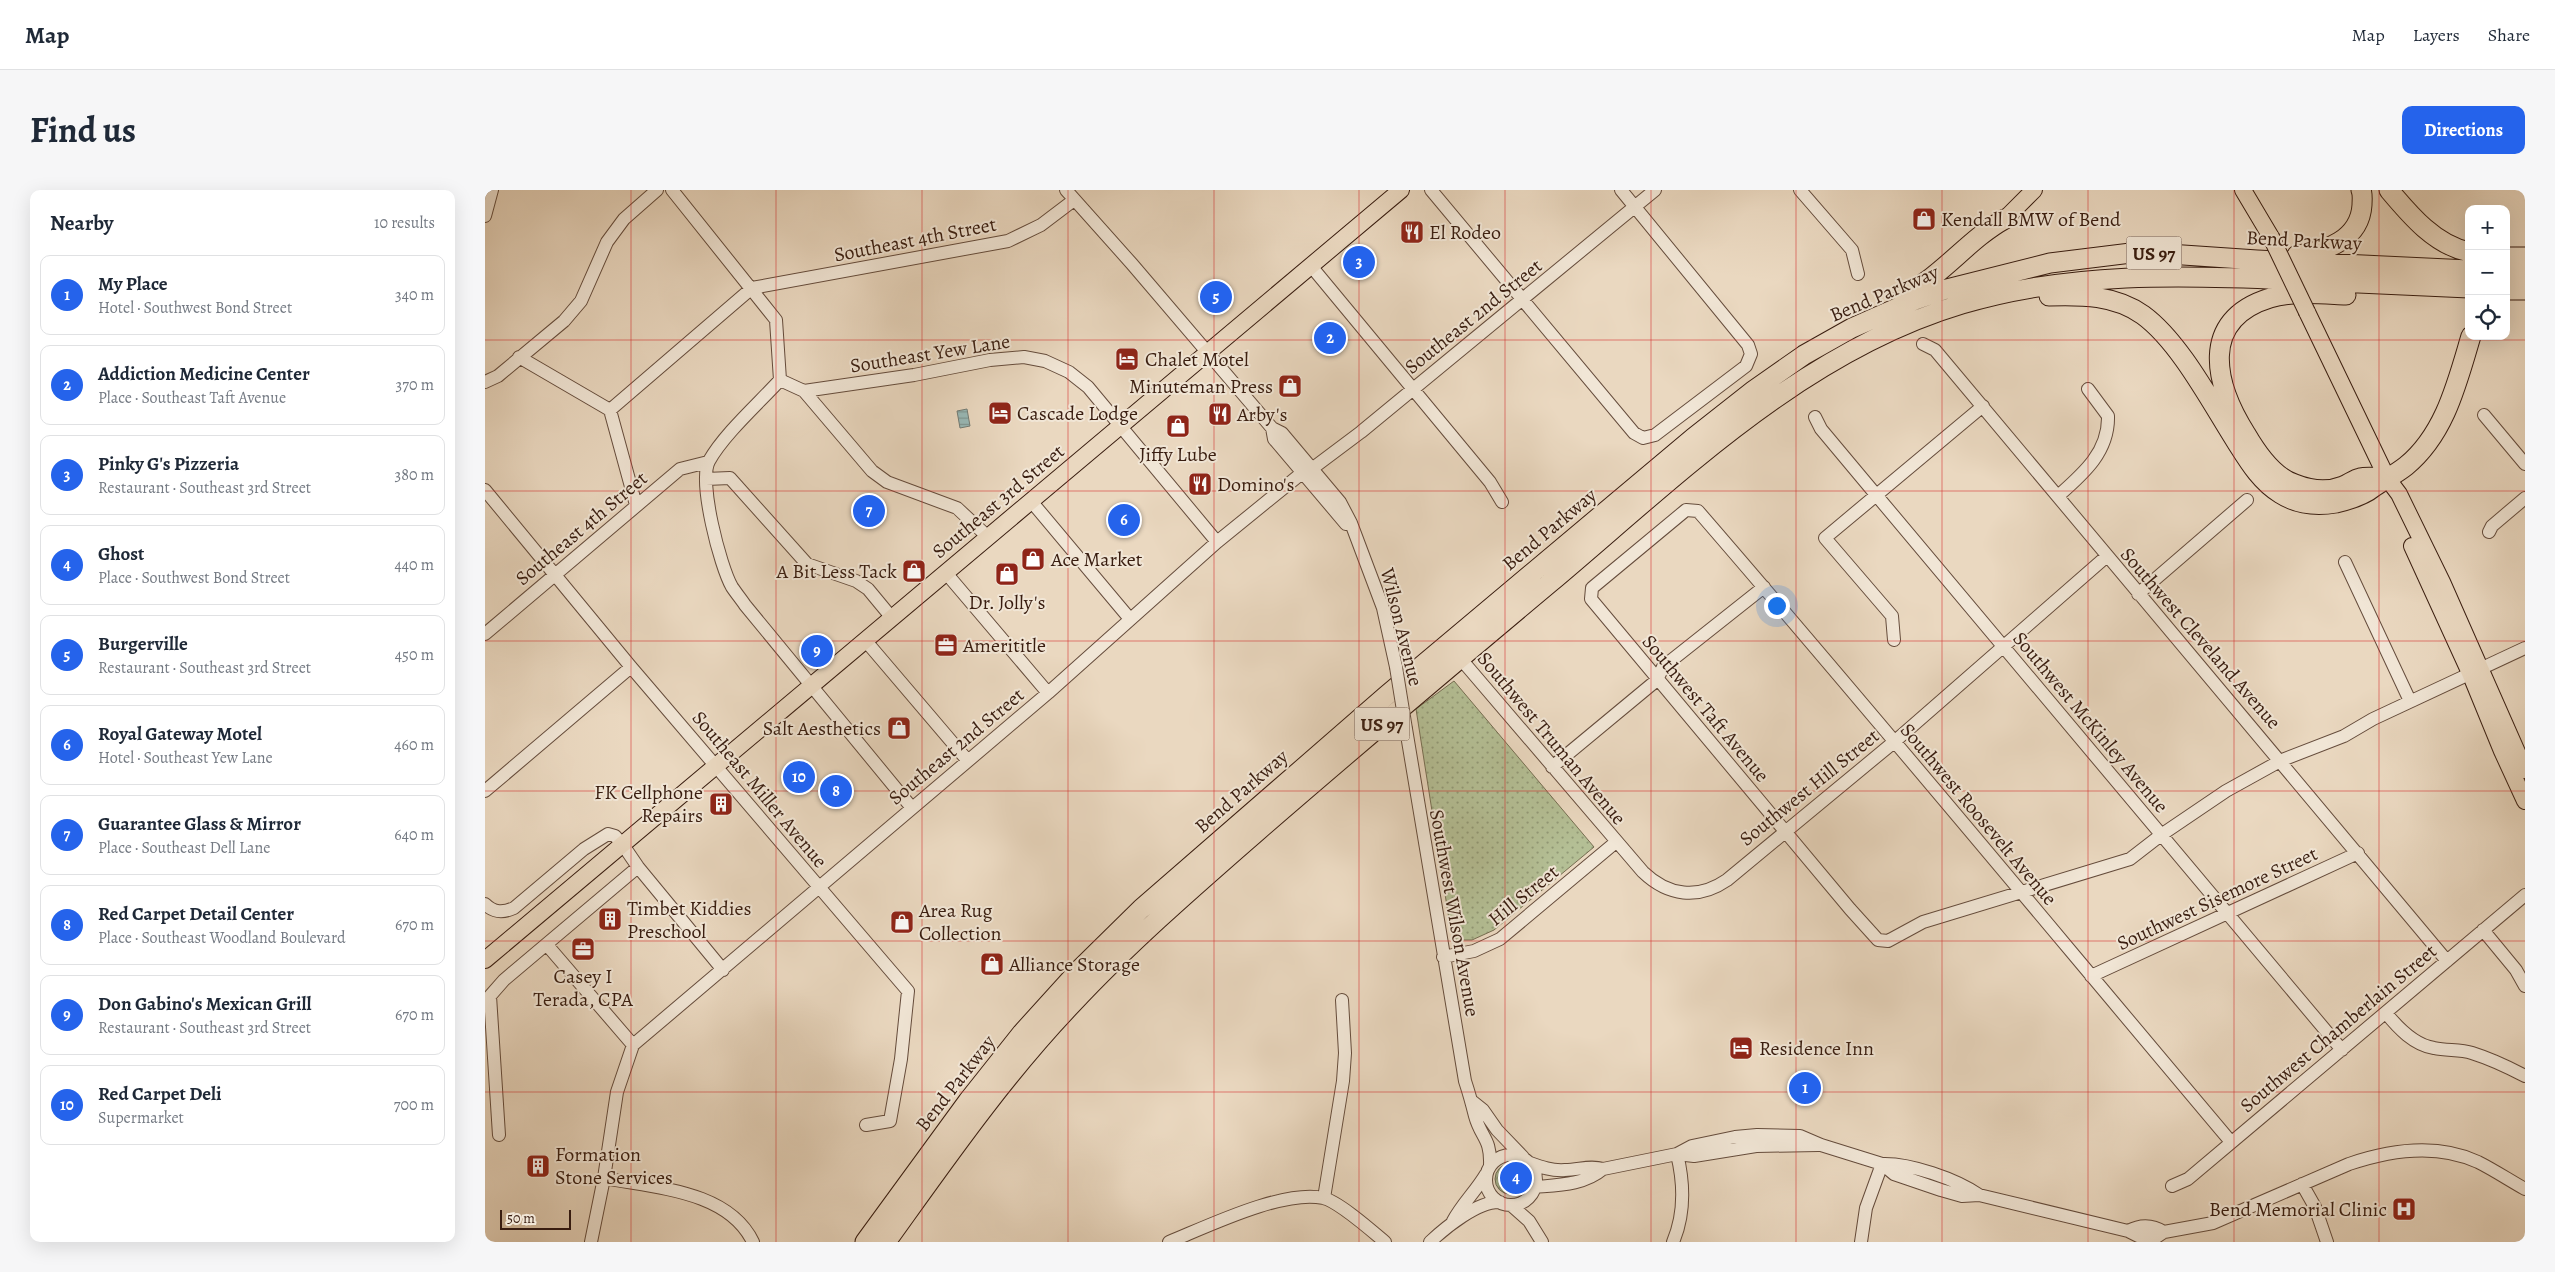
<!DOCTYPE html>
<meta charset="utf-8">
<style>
body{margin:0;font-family:Alegreya,serif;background:#f6f6f7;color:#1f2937}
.controls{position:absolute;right:15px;top:15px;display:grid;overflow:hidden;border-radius:10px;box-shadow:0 5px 20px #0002}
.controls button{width:45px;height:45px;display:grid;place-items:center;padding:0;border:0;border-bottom:1px solid #e0e1e3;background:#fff;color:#1f2937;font:25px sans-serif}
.scale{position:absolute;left:15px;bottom:12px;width:71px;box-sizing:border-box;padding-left:5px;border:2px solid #391d10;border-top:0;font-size:14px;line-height:18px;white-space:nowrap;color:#391d10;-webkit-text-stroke:4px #f1e6d6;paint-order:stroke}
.you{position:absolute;left:1291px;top:415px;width:18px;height:18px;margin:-12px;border:4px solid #fff;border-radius:50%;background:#1a73e8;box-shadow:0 0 0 8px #1a73e833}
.badge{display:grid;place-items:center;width:32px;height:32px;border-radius:50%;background:#2563eb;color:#fff;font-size:16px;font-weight:700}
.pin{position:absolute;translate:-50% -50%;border:2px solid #fff;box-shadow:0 1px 5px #0006}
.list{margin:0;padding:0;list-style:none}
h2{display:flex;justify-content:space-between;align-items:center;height:65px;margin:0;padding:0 20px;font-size:21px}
h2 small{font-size:16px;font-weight:400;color:#747a83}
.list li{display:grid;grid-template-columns:32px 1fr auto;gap:15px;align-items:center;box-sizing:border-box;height:80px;margin:0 10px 10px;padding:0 10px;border:1px solid #e0e1e3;border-radius:10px}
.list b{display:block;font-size:19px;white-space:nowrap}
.list p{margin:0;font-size:16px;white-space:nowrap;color:#747a83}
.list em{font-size:16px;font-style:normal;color:#747a83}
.icon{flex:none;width:28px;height:28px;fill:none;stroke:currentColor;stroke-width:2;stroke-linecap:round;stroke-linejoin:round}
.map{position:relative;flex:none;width:2040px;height:1052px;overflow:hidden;border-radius:10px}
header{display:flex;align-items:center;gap:30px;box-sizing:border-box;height:70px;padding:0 25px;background:#fff;border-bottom:1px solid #e0e1e3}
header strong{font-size:24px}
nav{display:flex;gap:28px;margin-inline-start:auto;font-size:18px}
.intro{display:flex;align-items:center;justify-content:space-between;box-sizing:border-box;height:120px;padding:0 30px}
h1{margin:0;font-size:35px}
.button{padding:12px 22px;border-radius:10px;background:#2563eb;color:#fff;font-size:18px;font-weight:700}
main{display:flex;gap:30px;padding:0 30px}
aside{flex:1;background:#fff;border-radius:10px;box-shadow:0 5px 20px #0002}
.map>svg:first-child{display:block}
.grass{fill:url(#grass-dots);stroke:#766e52}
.garden{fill:url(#garden-furrows);stroke:#766e52}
.water{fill:url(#water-rules);stroke:#727b74}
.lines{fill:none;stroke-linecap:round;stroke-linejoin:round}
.minor-casing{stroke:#654c3c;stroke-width:14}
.major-casing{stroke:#391d10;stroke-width:18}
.highway-casing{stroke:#391d10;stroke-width:21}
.minor{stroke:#f1e6d6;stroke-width:12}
.major{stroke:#ead8c0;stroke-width:16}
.highway{stroke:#ead8c0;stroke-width:19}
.minor-bridge-casing{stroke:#654c3c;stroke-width:14;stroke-linecap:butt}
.major-bridge-casing{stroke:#391d10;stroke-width:18;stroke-linecap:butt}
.minor-bridge{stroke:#f1e6d6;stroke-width:12}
.major-bridge{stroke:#ead8c0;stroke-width:16}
.grid{fill:none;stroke:#d62828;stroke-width:1;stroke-opacity:0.55}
.labels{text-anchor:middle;stroke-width:4;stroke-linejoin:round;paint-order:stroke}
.shield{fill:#f1e6d6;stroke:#70594b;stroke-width:1}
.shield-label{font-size:19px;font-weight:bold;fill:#391d10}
.poi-label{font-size:20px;fill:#391d10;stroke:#f1e6d6;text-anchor:start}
.street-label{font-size:20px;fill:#391d10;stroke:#f1e6d6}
</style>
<header>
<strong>Map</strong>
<nav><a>Map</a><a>Layers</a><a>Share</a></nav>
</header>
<div class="intro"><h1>Find us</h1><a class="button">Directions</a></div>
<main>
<aside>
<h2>Nearby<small>10 results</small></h2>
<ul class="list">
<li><span class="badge">1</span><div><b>My Place</b><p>Hotel · Southwest Bond Street</p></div><em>340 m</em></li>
<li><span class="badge">2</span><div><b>Addiction Medicine Center</b><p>Place · Southeast Taft Avenue</p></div><em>370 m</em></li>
<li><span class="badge">3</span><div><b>Pinky G's Pizzeria</b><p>Restaurant · Southeast 3rd Street</p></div><em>380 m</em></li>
<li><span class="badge">4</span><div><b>Ghost</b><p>Place · Southwest Bond Street</p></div><em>440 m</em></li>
<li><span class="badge">5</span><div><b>Burgerville</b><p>Restaurant · Southeast 3rd Street</p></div><em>450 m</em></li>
<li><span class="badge">6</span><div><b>Royal Gateway Motel</b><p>Hotel · Southeast Yew Lane</p></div><em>460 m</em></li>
<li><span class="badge">7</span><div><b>Guarantee Glass &amp; Mirror</b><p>Place · Southeast Dell Lane</p></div><em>640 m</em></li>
<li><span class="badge">8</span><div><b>Red Carpet Detail Center</b><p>Place · Southeast Woodland Boulevard</p></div><em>670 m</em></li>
<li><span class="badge">9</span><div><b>Don Gabino's Mexican Grill</b><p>Restaurant · Southeast 3rd Street</p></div><em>670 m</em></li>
<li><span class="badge">10</span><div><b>Red Carpet Deli</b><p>Supermarket</p></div><em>700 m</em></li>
</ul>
</aside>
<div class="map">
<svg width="2040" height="1052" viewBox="0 0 2040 1052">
<defs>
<pattern id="grass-dots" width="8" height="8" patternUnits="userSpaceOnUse" patternTransform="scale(1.25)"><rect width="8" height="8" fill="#b4bf95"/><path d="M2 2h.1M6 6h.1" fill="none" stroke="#939b78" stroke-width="1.8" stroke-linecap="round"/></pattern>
<pattern id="garden-furrows" width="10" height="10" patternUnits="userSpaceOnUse" patternTransform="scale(1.25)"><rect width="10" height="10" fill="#b4bf95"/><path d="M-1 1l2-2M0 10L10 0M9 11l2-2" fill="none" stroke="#939b78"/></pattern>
<pattern id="water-rules" width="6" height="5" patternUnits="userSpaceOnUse" patternTransform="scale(1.25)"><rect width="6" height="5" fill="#98b9b7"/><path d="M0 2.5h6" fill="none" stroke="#7d9693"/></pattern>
</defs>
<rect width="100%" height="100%" fill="#ead8c0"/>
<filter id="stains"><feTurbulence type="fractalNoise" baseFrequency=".004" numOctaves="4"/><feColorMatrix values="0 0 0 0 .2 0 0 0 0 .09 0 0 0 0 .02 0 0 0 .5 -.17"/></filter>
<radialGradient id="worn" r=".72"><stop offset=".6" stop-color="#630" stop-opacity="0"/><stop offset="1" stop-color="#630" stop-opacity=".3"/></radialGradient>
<!-- grass -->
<path class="grass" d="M969,491L1109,657L1009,740L987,750H972L966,742L931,519Z"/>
<!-- garden -->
<path class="garden" d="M1010 989a15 15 0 1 1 30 0a15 15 0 1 1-30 0Z"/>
<!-- water -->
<path class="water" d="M482,219L485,236L475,238L472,221Z"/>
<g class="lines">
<!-- minor casing -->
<g class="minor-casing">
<path id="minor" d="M187,0L291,130L295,190C274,213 239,244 224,271C213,291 235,376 247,397C251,403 256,409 260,415L427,618
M581,0L647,74L787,238L797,243L855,312L866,333L898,418L911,477
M946,0L1149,243L1158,248L1170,245L1261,176L1266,164L1263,155L1136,0
M1315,0L1367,60L1373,84
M0,26L7,0
M826,76L1005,292L1017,312
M1438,154L1450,160C1621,363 1792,566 1962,771
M34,167L125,220L151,315
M295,190L319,201L429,185L505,170L539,167L560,171L584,182L603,197L732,352
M0,192L13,186L79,131L96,111L122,52L139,29L172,0
M319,201L387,281L402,292L472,318L503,347
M125,220L267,98L523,51L556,35L589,10
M1999,225L2040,274
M1330,227L1336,239L1392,306L1857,860
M787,238L789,249L861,334
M828,278L876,242L1170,0
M221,289L245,288L322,374L371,391L383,399L407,428
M0,300L146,477L423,801L416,869L405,931L381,935
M1573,306C1598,284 1624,262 1623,226L1603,199
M546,311L645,429
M2004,342L2007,336L2040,308
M1860,372L1925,511
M461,383L563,503
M1653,404L1762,310
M0,444L195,279L223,272
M380,450L483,571
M1409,450L1407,426L1340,348L1498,216
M975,468L1158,682C1183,706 1213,710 1242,690L1409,552L1622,366
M921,539L980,891C984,903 987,914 990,926C996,948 1006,948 1005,975
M1067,577L1172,490L1178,477L1279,397
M0,601L146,477
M0,714C9,723 18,723 29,718L99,659L123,644L130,646L138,655L153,677L238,780
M1998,740L2031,780L2040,796
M62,755L148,855
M958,767L989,761L1015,749L1131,652
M1606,786L1873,663
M1901,823C1913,838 1929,855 1949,858C1962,861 1975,859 1987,863C2006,869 2023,877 2040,886
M148,855L563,503L732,352L817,283
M988,912L998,920L1012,940L1038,967
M14,945L5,806L19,790L153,677
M1746,952C1569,742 1393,529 1213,321L1201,320L1107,398L1106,409L1365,719L1393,750L1403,751L1438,732L1645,669L1676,645L1741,601L1797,570L1859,546L1888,529L2040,458
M1192,964L1209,966L1271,956L1333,955
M1001 990a25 25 0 1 1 50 0a25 25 0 1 1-50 0Z
M1045,973C1056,977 1067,981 1080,980C1094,980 1105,975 1118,979L1192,964L1207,956L1250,947L1272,945L1315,946L1336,955L1397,974L1409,984L1456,1000L1477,1006L1494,1005L1643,1041L1653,1046L1670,1048L1679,1042L1728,1033L1864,974C1905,960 1952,953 1993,972C2009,980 2024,990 2040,999
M1397,974C1425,973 1471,989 1494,1005
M119,988C169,998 243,1000 268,1052
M1817,994L1830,1017L1842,1052
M1687,996L1703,989L2040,705
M1050,997C1074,995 1099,995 1118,979
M839,1008L858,891L860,863L857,810
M1026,1015L1044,1031L1057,1052
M968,1031C977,1014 991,1001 1001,984
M1643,1041C1656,1034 1668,1035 1679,1042
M106,1052L119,988L132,902L148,855
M684,1052C721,1037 799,999 838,1008C853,1011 887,1041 900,1052
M945,1052C961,1037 993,1011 1015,1012
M1188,1052C1200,1024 1199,993 1192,964
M1376,1052L1381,1018L1397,974"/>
</g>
<!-- major casing -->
<g class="major-casing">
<path id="major" d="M1758,0L1786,47
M1520,29L1549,0
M1822,122L1902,288L1914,304L1957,392L2040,580
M1927,356L1985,483L2017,561L2040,611
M0,770L916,0"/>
</g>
<!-- highway casing -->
<g class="highway-casing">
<path id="highway" d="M1904,0C1925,25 1950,55 1984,62
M1812,65C1841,62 1875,49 1877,15C1877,10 1878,5 1876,0
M2021,67H2040
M2021,81L2040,82
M2021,100H2040
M1418,105C1457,87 1482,50 1520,29
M1861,105C1837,104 1808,101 1785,108C1713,130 1730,195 1761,244C1772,263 1788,287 1810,294C1825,300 1843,302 1858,296C1864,294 1869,289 1875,288C1883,286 1893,288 1902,288
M1564,106C1597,105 1630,105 1658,125C1695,152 1727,214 1752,253C1764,272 1776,292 1796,304C1813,315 1832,316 1851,313C1864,310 1878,306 1889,297C1899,290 1911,284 1921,276C1960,244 1972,193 1986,146
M380,1052L483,911L537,843L594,780L656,719L902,505L1208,248L1269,200L1319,165L1367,138L1430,110L1458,100L1565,73L1654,62L1772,70L1984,80
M401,1052C460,970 518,886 588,813C646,751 711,695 775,639C871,556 968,474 1066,392C1191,287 1316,162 1477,114C1584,82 1697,85 1807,90C1866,93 1925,95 1984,98"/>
</g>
<!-- minor -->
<use href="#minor" class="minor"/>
<!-- major -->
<use href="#major" class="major"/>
<!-- highway -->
<use href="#highway" class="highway"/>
<!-- minor-bridge casing -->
<g class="minor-bridge-casing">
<path id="minor-bridge" d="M911,477L921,539"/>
</g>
<!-- major-bridge casing -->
<g class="major-bridge-casing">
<path id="major-bridge" d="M1786,47L1822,122"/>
</g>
<!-- minor-bridge -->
<use href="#minor-bridge" class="minor-bridge"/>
<!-- major-bridge -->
<use href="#major-bridge" class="major-bridge"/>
</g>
<!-- grid -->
<path class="grid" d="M146,0V1052M291,0V1052M437,0V1052M583,0V1052M729,0V1052M874,0V1052M1020,0V1052M1166,0V1052M1311,0V1052M1457,0V1052M1603,0V1052M1749,0V1052M1894,0V1052M0,150H2040M0,301H2040M0,451H2040M0,601H2040M0,751H2040M0,902H2040"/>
<!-- icons -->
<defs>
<g id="shop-square" transform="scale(1.25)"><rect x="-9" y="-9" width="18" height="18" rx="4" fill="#8f2418" stroke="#f1e6d6"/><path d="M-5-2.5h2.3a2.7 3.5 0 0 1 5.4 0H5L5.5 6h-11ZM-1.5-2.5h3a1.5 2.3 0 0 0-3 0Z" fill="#fff"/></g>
<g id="restaurant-square" transform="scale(1.25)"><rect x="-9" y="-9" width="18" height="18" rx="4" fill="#8f2418" stroke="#f1e6d6"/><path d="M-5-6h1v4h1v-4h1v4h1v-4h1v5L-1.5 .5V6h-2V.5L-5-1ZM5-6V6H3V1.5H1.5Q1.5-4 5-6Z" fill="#fff"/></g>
<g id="hotel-square" transform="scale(1.25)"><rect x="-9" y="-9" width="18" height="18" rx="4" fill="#8f2418" stroke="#f1e6d6"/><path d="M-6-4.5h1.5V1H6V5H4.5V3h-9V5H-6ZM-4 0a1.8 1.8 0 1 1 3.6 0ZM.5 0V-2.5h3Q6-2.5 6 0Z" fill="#fff"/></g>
<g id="office-square" transform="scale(1.25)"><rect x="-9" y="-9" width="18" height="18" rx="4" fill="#8f2418" stroke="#f1e6d6"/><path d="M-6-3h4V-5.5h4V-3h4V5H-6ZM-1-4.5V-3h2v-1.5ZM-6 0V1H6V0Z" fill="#fff"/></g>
<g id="building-square" transform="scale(1.25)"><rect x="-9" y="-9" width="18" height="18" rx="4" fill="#8f2418" stroke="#f1e6d6"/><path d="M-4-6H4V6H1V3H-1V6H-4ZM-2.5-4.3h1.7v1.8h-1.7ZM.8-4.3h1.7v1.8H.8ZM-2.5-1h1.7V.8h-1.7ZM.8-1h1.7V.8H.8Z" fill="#fff"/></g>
<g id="hospital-square" transform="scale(1.25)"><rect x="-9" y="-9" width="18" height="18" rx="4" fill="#8f2418" stroke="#f1e6d6"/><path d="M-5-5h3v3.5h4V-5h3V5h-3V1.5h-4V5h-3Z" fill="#fff"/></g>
</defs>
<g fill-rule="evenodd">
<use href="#shop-square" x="1439" y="29"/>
<use href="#restaurant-square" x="927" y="42"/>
<use href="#hotel-square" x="642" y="169"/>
<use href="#shop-square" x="805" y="196"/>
<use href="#hotel-square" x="515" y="223"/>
<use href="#restaurant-square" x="735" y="224"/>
<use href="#shop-square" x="693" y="236"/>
<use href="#restaurant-square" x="715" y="294"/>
<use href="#shop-square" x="548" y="369"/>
<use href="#shop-square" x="429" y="381"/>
<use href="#shop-square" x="522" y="384"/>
<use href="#office-square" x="461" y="455"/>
<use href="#shop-square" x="414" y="538"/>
<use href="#building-square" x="236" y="614"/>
<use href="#building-square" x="125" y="729"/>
<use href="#shop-square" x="417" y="732"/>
<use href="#office-square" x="98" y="759"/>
<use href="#shop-square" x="507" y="774"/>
<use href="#hotel-square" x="1256" y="858"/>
<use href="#building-square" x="53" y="976"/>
<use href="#hospital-square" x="1919" y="1019"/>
</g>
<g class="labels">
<!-- shield labels -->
<g class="shield">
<rect x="1641.5" y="46.5" width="55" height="33" rx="4"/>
<rect x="869.5" y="517.5" width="55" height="33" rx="4"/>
</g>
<g class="shield-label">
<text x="1669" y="70">US 97</text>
<text x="897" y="541">US 97</text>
</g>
<!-- poi labels -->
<g class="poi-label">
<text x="1456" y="36">Kendall BMW of Bend</text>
<text x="944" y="49">El Rodeo</text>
<text x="660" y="176">Chalet Motel</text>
<text x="788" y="203" text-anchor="end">Minuteman Press</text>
<text x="532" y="230">Cascade Lodge</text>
<text x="752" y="231">Arby's</text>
<text x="693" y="271" text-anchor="middle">Jiffy Lube</text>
<text x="732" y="301">Domino's</text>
<text x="566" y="376">Ace Market</text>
<text x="412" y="388" text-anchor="end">A Bit Less Tack</text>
<text x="522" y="419" text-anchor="middle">Dr. Jolly's</text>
<text x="478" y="462">Amerititle</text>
<text x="396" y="545" text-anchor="end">Salt Aesthetics</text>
<text x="218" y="609" text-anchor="end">FK Cellphone<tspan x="218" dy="23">Repairs</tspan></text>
<text x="142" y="725">Timbet Kiddies<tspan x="142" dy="23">Preschool</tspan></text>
<text x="434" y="727">Area Rug<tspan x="434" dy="23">Collection</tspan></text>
<text x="524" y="781">Alliance Storage</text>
<text x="98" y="793" text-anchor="middle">Casey I<tspan x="98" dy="23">Terada, CPA</tspan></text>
<text x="1274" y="865">Residence Inn</text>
<text x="70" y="971">Formation<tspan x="70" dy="23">Stone Services</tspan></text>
<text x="1902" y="1026" text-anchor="end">Bend Memorial Clinic</text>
</g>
<!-- street labels -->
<g class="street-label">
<text transform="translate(430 49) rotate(-11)" y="7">Southeast 4th Street</text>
<text transform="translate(1819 50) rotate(3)" y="7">Bend Parkway</text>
<text transform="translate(1399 103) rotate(-23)" y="7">Bend Parkway</text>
<text transform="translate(988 126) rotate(-39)" y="7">Southeast 2nd Street</text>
<text transform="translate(445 163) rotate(-9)" y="7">Southeast Yew Lane</text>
<text transform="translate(513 311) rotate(-40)" y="7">Southeast 3rd Street</text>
<text transform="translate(96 338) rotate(-40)" y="7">Southeast 4th Street</text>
<text transform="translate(1064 339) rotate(-40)" y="7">Bend Parkway</text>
<text transform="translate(917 437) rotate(76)" y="7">Wilson Avenue</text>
<text transform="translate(1716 448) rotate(49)" y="7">Southwest Cleveland Avenue</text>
<text transform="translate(1221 518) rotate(50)" y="7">Southwest Taft Avenue</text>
<text transform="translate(1606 532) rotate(50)" y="7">Southwest McKinley Avenue</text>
<text transform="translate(1067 548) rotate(50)" y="7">Southwest Truman Avenue</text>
<text transform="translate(471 556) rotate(-40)" y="7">Southeast 2nd Street</text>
<text transform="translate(1324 597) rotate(-39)" y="7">Southwest Hill Street</text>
<text transform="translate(275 599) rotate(50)" y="7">Southeast Miller Avenue</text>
<text transform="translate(756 601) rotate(-41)" y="7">Bend Parkway</text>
<text transform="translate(1494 624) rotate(50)" y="7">Southwest Roosevelt Avenue</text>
<text transform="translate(1038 705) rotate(-39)" y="7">Hill Street</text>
<text transform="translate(1732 708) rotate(-25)" y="7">Southwest Sisemore Street</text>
<text transform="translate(970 723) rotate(80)" y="7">Southwest Wilson Avenue</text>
<text transform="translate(1853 838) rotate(-40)" y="7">Southwest Chamberlain Street</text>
<text transform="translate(470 893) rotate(-52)" y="7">Bend Parkway</text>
</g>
</g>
<rect width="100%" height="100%" filter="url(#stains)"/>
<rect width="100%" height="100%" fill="url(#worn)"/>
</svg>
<div class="controls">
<button>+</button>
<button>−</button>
<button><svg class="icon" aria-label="locate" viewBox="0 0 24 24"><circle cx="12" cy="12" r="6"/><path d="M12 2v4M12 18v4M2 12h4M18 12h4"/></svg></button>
</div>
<div class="scale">50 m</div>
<div class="you"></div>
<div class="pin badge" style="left:1320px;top:898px">1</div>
<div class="pin badge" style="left:845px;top:148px">2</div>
<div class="pin badge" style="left:874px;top:72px">3</div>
<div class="pin badge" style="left:1031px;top:988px">4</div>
<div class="pin badge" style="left:731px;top:107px">5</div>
<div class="pin badge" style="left:639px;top:330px">6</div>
<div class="pin badge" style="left:384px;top:321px">7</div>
<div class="pin badge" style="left:351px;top:601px">8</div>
<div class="pin badge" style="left:332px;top:461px">9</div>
<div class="pin badge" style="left:314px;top:587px">10</div>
</div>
</main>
